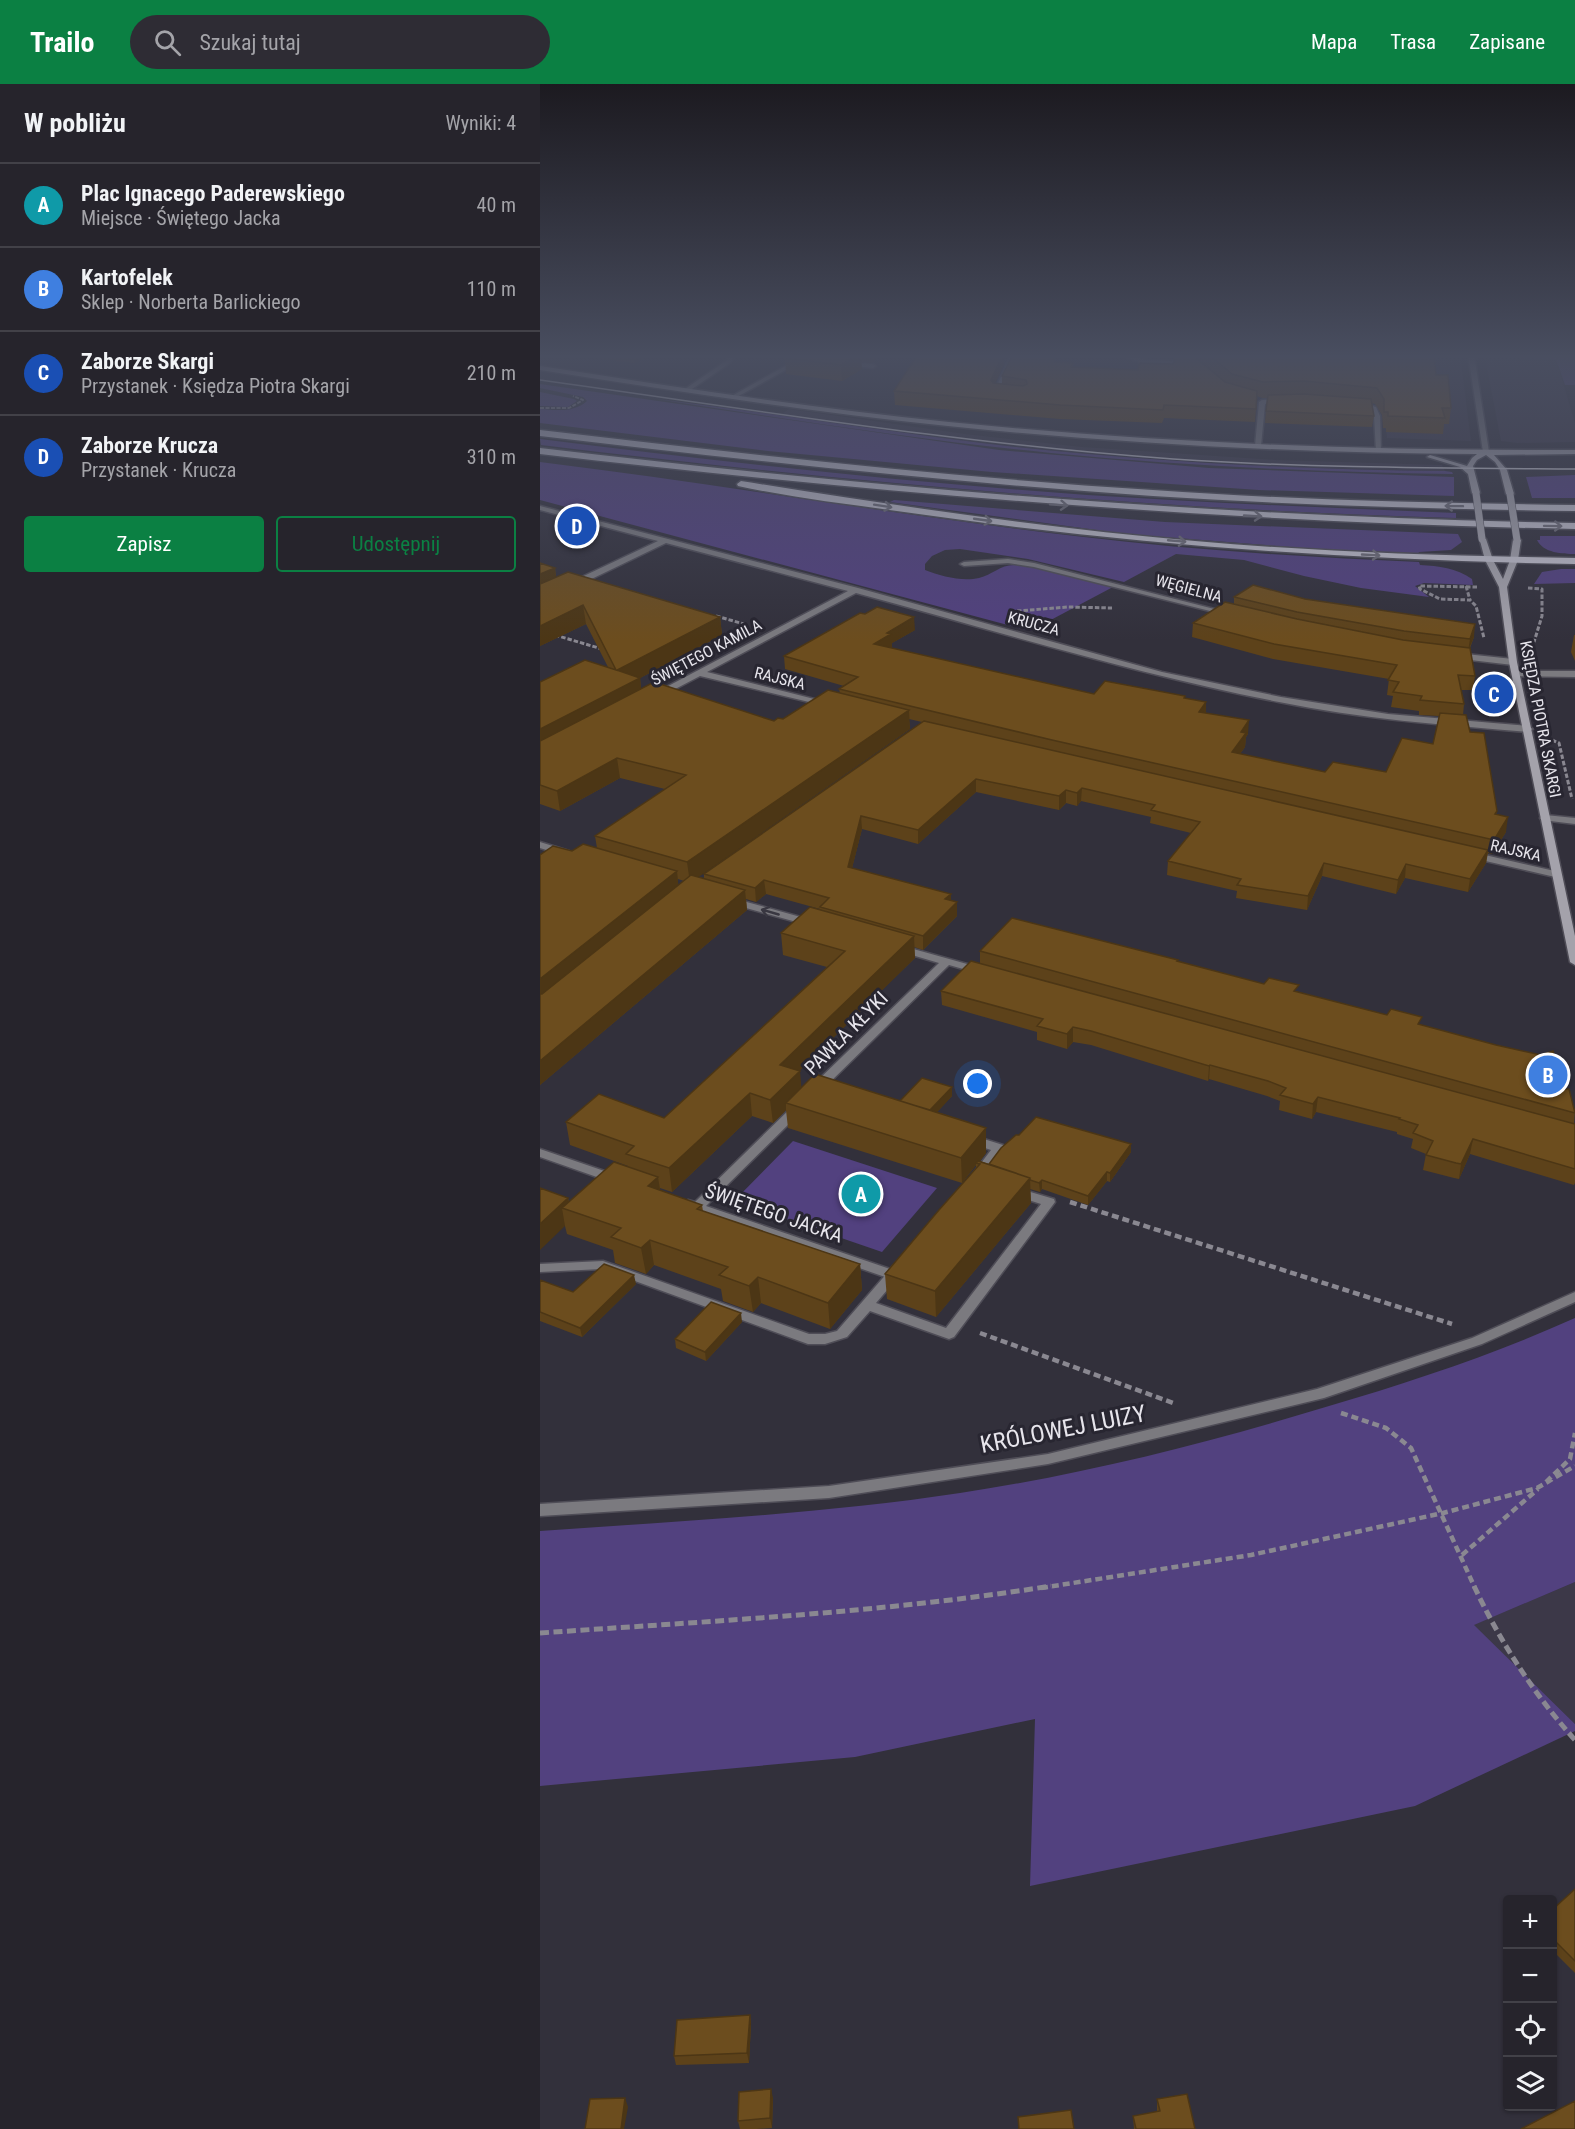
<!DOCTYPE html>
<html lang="pl">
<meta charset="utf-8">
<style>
body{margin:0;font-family:"Roboto Condensed",sans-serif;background:#2e2c34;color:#f1f3f6}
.controls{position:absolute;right:18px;bottom:18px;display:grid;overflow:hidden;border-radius:6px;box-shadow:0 2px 4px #0004}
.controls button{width:54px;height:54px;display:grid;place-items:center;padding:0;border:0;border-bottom:2px solid #424148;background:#26242c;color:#f1f3f6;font:30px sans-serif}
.you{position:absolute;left:438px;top:1000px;width:21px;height:21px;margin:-15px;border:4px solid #fff;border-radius:50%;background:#1a73e8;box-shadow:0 0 0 9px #1a73e833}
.badge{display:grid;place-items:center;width:39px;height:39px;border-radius:50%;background:#0b8043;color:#fff;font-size:20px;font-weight:700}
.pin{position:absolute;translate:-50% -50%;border:3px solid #fff;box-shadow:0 2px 6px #0006}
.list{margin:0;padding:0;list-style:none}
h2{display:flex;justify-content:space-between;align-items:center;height:78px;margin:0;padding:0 24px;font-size:26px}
h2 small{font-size:20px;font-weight:400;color:#a4a4a9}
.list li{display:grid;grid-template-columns:39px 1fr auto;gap:18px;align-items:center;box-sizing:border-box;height:84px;padding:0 24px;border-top:2px solid #424148}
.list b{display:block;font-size:22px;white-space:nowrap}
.list p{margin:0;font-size:20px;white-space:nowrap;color:#a4a4a9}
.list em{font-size:20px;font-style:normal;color:#a4a4a9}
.actions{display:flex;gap:12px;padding:18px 24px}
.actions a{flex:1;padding:14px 0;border:2px solid #0b8043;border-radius:6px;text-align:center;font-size:21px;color:#0b8043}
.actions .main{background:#0b8043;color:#fff}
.icon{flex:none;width:33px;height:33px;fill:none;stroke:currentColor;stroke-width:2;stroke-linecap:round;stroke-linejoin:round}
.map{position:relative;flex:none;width:1035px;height:2045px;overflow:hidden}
header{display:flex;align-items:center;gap:36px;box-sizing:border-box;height:84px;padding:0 30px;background:#0b8043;color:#fff}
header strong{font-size:28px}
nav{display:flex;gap:33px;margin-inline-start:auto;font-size:21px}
.search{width:420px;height:54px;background:#2e2c34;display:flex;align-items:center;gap:15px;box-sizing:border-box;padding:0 21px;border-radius:33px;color:#a4a4a9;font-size:22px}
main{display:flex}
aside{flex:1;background:#26242c}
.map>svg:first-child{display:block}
.built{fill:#3c3848}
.green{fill:#52417f}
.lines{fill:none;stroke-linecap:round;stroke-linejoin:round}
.lane-casing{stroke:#4f4d57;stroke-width:3}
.street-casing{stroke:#4f4d57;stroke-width:3}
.secondary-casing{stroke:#4f4d57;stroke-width:3}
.primary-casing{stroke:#4f4d57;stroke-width:3}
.path-far3{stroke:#8a8891;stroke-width:2;stroke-dasharray:4 1.5;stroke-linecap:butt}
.path-far2{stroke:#8a8891;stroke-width:3;stroke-dasharray:4.5 2;stroke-linecap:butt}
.path-far1{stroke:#8a8891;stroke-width:4.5;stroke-dasharray:7 4;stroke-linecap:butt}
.path{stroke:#8a8891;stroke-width:5;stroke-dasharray:9 4.5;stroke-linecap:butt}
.lane{fill:#7b7a7f;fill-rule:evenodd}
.street{fill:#7b7a7f;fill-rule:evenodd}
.secondary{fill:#a4a2ab;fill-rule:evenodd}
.primary{fill:#c3c1cd;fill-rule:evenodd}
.tram{stroke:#cac8d0;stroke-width:1.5}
.secondary-bridge-casing{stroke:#4f4d57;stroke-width:8;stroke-linecap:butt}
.secondary-bridge{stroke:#a4a2ab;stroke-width:7}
.wall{fill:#5d421a;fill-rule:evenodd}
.shaded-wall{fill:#4c3615}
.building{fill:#6c4d1e;stroke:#4c3615;stroke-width:1.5}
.oneway{stroke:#6e6c77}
.oneway2{stroke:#393741}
.labels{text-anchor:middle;stroke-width:6;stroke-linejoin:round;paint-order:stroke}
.far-street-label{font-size:16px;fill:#e7e5ec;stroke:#282631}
.street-label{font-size:20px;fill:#e7e5ec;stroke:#282631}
.near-street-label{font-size:24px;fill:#e7e5ec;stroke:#282631}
</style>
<header>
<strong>Trailo</strong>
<div class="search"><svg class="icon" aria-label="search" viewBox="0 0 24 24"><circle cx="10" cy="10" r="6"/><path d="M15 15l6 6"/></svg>Szukaj tutaj</div>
<nav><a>Mapa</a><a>Trasa</a><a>Zapisane</a></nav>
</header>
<main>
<aside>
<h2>W pobliżu<small>Wyniki: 4</small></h2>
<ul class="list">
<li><span class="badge" style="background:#0f9aa8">A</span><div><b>Plac Ignacego Paderewskiego</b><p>Miejsce · Świętego Jacka</p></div><em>40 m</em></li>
<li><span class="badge" style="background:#3f7fe0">B</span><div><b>Kartofelek</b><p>Sklep · Norberta Barlickiego</p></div><em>110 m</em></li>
<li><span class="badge" style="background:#1a4fb4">C</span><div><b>Zaborze Skargi</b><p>Przystanek · Księdza Piotra Skargi</p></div><em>210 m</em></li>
<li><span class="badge" style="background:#1a4fb4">D</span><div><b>Zaborze Krucza</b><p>Przystanek · Krucza</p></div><em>310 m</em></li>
</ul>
<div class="actions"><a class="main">Zapisz</a><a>Udostępnij</a></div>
</aside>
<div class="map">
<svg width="1035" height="2045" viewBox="0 0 1035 2045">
<rect width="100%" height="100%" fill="#32303b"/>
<!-- built -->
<path class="built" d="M722,270H920L931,357L847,354L843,315Z
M945,274L1016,275L1035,339V358L977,359L961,357Z
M249,325L425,350L542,363L736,376L902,381L905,387L735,383L537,369L417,356L240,331Z
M1035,1498V1640L933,1541Z"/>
<!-- green -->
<path class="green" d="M944,270H1035V301H1025L1016,275L945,274Z
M0,300L459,366L669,384L914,393V412L719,406L452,388L228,367L0,339V325C16,326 34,329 47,317L43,313L0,304Z
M0,308L34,315L37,317L28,323L0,322Z
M116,315C236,329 355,349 476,363C618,378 762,386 905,387L912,388L913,390C778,388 644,382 511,369C379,356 247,335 116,315Z
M0,355C182,378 364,398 547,411C670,419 793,424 916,429V434C609,425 305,398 1,361Z
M0,378C179,400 356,431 535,452C649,466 764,473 879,478L880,481C899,482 916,484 932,495L933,501L884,499L875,502L889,513L821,504L764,492L704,476L636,470L584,498L488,475L420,465L405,466L392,472L385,480V486C401,492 422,498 439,494C452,491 460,481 474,481C507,482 541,495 573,503L490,547L0,416Z
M1035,391V414H992L986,393Z
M354,416L625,438L918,450L922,458L911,466L879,468L878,470L775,465L586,450L350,418Z
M1000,452H1035V470C1023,470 1003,469 997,456H1000Z
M1021,485H1035V499L994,500L1002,488Z
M253,1057L397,1104L342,1168L194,1117Z
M1035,1234V1498L934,1541L1035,1640V1647L875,1722L490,1802L495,1635L315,1673L0,1702V1447C140,1437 281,1430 420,1409C545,1390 668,1359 789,1322C873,1297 955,1270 1035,1234Z"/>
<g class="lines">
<!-- lane casing -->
<g class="lane-casing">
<path id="lane" d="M191,270H197L190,279L149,307H145V305L186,277Z
M474,270H482L475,274L459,308L464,310L461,312L453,310L470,273Z
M575,270H584L606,276L648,278L651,280L648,282L606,280Z
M258,275L260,278L195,314L190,313Z
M305,278L333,280L336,282L333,284L307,281Z
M722,316L742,315L745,317L725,320L721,362L718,364L715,362L719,318Z
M816,318L836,323L840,332L841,368L836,367L834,332L830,324L814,321L813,320Z
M431,1051L463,1061L465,1064L442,1094L438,1095L432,1091L451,1066L427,1058L425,1055L427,1052Z
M477,1104L514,1115L515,1118L414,1253L409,1255L330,1227L307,1253L285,1260H268L62,1185L0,1188V1180L63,1177L269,1250H285L297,1247L348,1188H358L360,1191L336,1219L406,1244L501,1120L473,1111L471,1108L473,1105Z"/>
</g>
<!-- street casing -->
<g class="street-casing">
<path id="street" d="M928,270H934L949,368L946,370L943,368Z
M0,422L318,504L622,588L741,613L848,630L988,642L993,645L988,648C905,641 821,635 739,618C596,590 456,547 316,509L167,588L290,619V623L160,592L118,614L115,613V609L308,507L126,459L37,502H31V498L118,457L0,426Z
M468,475L494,479L690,529L686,531L494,483L468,479L424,482L420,480L424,478Z
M916,569L973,575L977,578L973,581L913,574L912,572Z
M976,587H1035V593L973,592V588Z
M1005,731L1035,734V740L1002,736L1000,734Z
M0,758L29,767L30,769L25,772L0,764Z
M932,768L1019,788L1020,790L1015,793L928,773V769Z
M192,814L275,837L276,839L271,842L188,819L187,817Z
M359,861L445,885L446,887L441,890L409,881L281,1007H273L271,1004L273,1001L399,879L355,866L354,864L355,862Z
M259,1019L263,1020L265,1023L263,1026L166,1122L350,1185L354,1181H364L366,1184L358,1194H348L143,1123L142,1120L148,1116L155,1118L255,1020Z
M0,1065L79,1092L81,1095L75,1099L71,1098L0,1073Z
M1035,1208V1218L942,1260L784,1314L508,1380L289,1414L0,1432V1420L289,1402L508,1370L777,1305L932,1254Z"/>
</g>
<!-- secondary casing -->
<g class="secondary-casing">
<path id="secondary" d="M0,282C136,303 272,324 409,338C617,359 826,367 1035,366V370L954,371L967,386L974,410L970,412L966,410L960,386L955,378L946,371L937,376L933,382L940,409L936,411L932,409L928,390L920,383L887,373L890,371L927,382L932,374L937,370C761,369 584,360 408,342C271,328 136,307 0,286Z
M939,453L946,455L953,476L963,495L970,476L973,456L977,454L981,456L978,476L967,503L977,578L1035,852V881L1030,878L969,578L959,503L945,476Z"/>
</g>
<!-- primary casing -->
<g class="primary-casing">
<path id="primary" d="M0,346C204,370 408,393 613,406C753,416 894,419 1035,421V427C894,425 753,421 613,412C408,398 204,376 0,352Z
M0,364C346,405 686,433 1035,439V445C686,438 346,410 0,370Z
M201,397C352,421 503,444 655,457C781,468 908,472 1035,474V480C817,476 602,462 386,431C323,422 259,415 198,402L197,400Z"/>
</g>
<!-- path-far3 -->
<path class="path-far3" d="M0,324H29L43,316L33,312"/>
<!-- path-far2 -->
<path class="path-far2" d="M926,502L930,516
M937,503L879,502L880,505L900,515L930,516L936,522L944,554
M988,504L1002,505V532L994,558
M477,527L528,523L572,524
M176,532L204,540
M15,551L62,565
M1012,656L1019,659L1032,715"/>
<!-- path-far1 -->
<path class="path-far1" d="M530,1118L912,1240
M440,1249L636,1320
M801,1329L846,1344L871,1364L935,1504
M1006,1398L1030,1375L1035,1349
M922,1471L998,1405
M501,1504L711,1471L903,1429L997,1404L1035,1382"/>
<!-- path -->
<path class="path" d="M934,1502C961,1559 993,1609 1035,1656
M0,1549C171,1537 342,1529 511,1502"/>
<!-- lane -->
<use href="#lane" class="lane"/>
<!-- street -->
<use href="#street" class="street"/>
<!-- secondary -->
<use href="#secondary" class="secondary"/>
<!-- primary -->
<use href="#primary" class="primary"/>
<!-- tram -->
<path class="tram" d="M0,296C210,325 421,360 633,375C767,384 901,384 1035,385"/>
<!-- secondary-bridge casing -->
<g class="secondary-bridge-casing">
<path id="secondary-bridge" d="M936,409L942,455
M970,410L977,456"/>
</g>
<!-- secondary-bridge -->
<use href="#secondary-bridge" class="secondary-bridge"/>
</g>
<!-- wall -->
<path class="wall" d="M2,270H112L94,279L38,272L35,275Z
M345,270L331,279L321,278L322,285L302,297L246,290L245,274Z
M515,270V278L533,279V283L598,286L633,280L638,270H894L896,291L911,324L909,340H904L903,350L846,348V344H843L842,331L835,320L831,319L834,332L832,343L725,339L727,314H722L717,312L715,338L624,334L622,339L520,335L355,321L354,307L464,280L455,299L462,300V292Z
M0,479L15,484L16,493L180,533L182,551L100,594L101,605L234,637L243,635L300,609L299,605L304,602L245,585L244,572L375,546L352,559V563L350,564L554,610L645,614L666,618V629L708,650L706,653L705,663L700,670L785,688H846L893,660L899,632L879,631V627L851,623L853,612L847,611L849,595L733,575L652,553L653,539L694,520V513L765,515L934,553L930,564L935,592L933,606H921L924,620L923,631L930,648L957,727L956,731L966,748L952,770L948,769L946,779L928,808L865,794L856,810L782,792L767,826L696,814L697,807L627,791L628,777L651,749L610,739L611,733L541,717L537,722L526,719L519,726L436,708L378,760L322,745L312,784L417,818V832L383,866L374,863L375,874L259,987L261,1004L360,1017L412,1003V1012L397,1028L446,1044V1069L440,1077L449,1080L479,1051L591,1060V1068L570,1098L567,1097L548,1121L502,1105L500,1108L490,1105L491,1119L396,1233L347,1215L345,1190L436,1085V1081L422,1099L248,1044L246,1026L233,1039L212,1032L132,1108L120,1104V1106L162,1121L163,1127L320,1180L322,1206L290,1245L221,1219L213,1228L183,1217L181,1205L114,1181L106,1190L75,1179L73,1166L27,1150L25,1142L0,1104L28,1114L29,1118L88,1082L30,1061L26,1038L124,1034L287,883L243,871L241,849L280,825L226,810L216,818L206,815L207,826L0,1001V771L57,764L55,752L125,705L80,694L20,727L0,720V598L68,583L46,540L0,562ZM369,635L382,638L164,790V795L158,793L370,645ZM138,795L144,797L138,801Z
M1034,551H1035V577L1031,568Z
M440,867L638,876V878L881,941L1024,1005L1035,1026L1034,1040H1035V1099L1034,1101L930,1070L919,1095L914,1094L883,1086L886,1070L871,1064L873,1055L857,1050V1048L776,1028L772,1035L739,1026L740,1017L727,1012L669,995L668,997L551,961L533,958L527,965L497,956V948L402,921L401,907L440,879Z
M0,1196L33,1208L96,1200L42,1253L0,1237Z
M202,1238L166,1277L136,1264L135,1255Z
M1035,1805V1889L1012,1866V1826Z
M210,1931L211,1940L209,1979L136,1981L134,1972Z
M233,2014L232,2044L216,2045H200L198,2037Z
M617,2015L655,2045H594L593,2032L617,2028Z"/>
<!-- shaded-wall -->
<path class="shaded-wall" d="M34,270H38V272L35,275Z
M93,270H112L94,279Z
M319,270H321L322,285L302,297L301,281Z
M336,270H345L331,279L330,273Z
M463,270H464V280L451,309V296Z
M15,484L17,501L0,510V490Z
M43,521L46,540L0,562V542Z
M180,533L182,551L100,594L102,613L0,666V645L77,586Z
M374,533L375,546L352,559V563L334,573V560L347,549Z
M935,540L934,553L928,567L930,555Z
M666,618V632L659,628Z
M369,626L370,645L150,799L147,778Z
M709,636L708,650L706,653L705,663L691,682L692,668L701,648Z
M77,674L80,694L20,727L17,707Z
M436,695V708L378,760V746Z
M542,704L541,717L537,722V709Z
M526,706V719L519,726V712Z
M321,732L322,745L309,796L308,783Z
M968,733L966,748L952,770L954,756Z
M948,766L946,779L928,808L930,795Z
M784,779L782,792L767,826L768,812Z
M866,780L865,794L856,810L858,796Z
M137,787L139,807L0,918V895Z
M224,796L226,810L216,818L215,804Z
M205,806L207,826L0,1001V977Z
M411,810V824L417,818V832L383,866V852L405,815Z
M374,852L375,874L242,1004L240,981Z
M533,943V958L527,965V950Z
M670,981L669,995L668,997L669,982Z
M260,987L262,1010L246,1019V1026L233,1039L230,1016Z
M412,1003V1012L390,1036L389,1027Z
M210,1009L212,1032L132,1108L129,1084Z
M778,1013L776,1028L772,1035L773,1020Z
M446,1044V1069L438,1079H436V1081L422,1099L421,1074Z
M933,1055L930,1070L919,1095L921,1080Z
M591,1060V1068L570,1098V1089Z
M567,1088V1097L548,1121V1112Z
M118,1093L122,1118L108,1102Z
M490,1094L491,1119L396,1233L395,1207Z
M502,1096V1105L500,1108L499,1099Z
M28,1114L31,1127L22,1124L25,1142L0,1166V1140Z
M110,1156L114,1181L106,1190L101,1164Z
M320,1180L322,1206L290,1245L288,1219Z
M94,1191L96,1200L42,1253L40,1244Z
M218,1193L221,1219L213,1228L209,1202Z
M201,1229L202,1238L166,1277L165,1268Z
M210,1931L211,1940L209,1979L207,1969Z
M231,2005L233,2014L232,2044L230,2034Z
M85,2014L88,2023L84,2045H81Z"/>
<!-- building -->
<path class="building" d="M252,270H319L301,281L245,274Z
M321,270H336L330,273L321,272Z
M378,270H463L451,296L453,299L483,302L487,300L486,296L462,292L473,270H515L514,278L533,279L531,283L598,286L600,279L633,280L636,272L655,273L685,298L717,307L716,325L624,321L623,326L520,321L354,307Z
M668,270H894L896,291H908L911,324H902L905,334L848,332V328H844V315L837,304L764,297L723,298L692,290Z
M764,310L831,315L834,332L726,327L728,311Z
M0,479L15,484L0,490Z
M28,488L180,533L77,586L100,594L0,645V598L45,576L76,586L43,521L0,542V500Z
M713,501L765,515L935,540L930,555L864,547L757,528L694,513Z
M685,518L757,535L863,556L930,564L935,592L918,591L924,620L880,616L882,612L853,608L859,598L848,596L857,581L734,560L653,539Z
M337,523L374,533L347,549L351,550L334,560L554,610L565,597L645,612L644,614L666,618L659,628L709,636L701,648L706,649L692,668L785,688L793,678L846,688L862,654L893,660L900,629L926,631L930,648L944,649L957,727L955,730L968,733L954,756L512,656L299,605L318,593L244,572L320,529L325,530Z
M114,598L234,637L238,634L243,635L288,606L369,626L147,778L55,752L146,691L77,674L17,707L0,701V657Z
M384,637L948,766L930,795L866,780L858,796L784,779L768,812L697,801L701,795L628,777L660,738L611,726L615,721L542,704L537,709L526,706L519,712L436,695L378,746L321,732L308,783L411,810L405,815L417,818L383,852L280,823L289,814L224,796L215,804L164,790Z
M43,760L137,787L0,895V771L13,762L32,767Z
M151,791L205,806L0,977V910H2Z
M270,823L374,852L240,981L260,987L230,1016L210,1009L129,1084L86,1070L94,1062L26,1038L59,1010L124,1034L305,867L241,849Z
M472,834L638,876L637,877L724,900L729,894L759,901L754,907L847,931L851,925L882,933L878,940L956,961L1001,971L1013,967L1024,1005H1029L1035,1029L440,867Z
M431,877L1035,1040V1085L933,1055L921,1080L916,1079L886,1071L893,1057L873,1049L878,1041L859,1035L860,1034L778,1013L773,1020L740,1011L746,1004L728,997L670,981L669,982L551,947L533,943L527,950L497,942L503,935L401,907Z
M275,990L446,1044L421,1074L246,1019Z
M382,994L412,1003L390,1026L360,1017Z
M496,1033L591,1060L570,1089L567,1088L548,1112L502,1096L499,1099L490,1096V1094L449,1080L461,1064L476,1051H479Z
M438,1077L490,1094L395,1207L345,1190L399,1126L440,1080L436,1079Z
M74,1078L118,1093L108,1102L162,1121L157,1125L320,1180L288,1219L218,1193L209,1202L179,1191L188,1183L110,1156L101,1164L71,1153L81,1144L22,1124Z
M0,1104L28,1114L0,1140Z
M64,1180L94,1191L40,1244L0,1228V1196L33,1208Z
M171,1218L201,1229L165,1268L135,1255Z
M1035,1805V1877L1012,1854V1826Z
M210,1931L207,1969L134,1972L137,1936Z
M231,2005L230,2034L198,2037L199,2008Z
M647,2010L655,2045H596L593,2032L620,2027L617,2015Z
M85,2014L81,2045H45L50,2015Z
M1035,2017V2045H981Z
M531,2026L534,2045H479L478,2033Z"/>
<!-- one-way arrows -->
<defs><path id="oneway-shaft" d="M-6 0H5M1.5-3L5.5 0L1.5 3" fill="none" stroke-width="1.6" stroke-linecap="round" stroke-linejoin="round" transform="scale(1.5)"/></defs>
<g class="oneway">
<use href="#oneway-shaft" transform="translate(519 421) rotate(4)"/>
<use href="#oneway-shaft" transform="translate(343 422) rotate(9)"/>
<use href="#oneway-shaft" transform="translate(914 422) rotate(-179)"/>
<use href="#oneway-shaft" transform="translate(713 432) rotate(3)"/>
<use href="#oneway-shaft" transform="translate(443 436) rotate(8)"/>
<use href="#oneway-shaft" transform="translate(1013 442) rotate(1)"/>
<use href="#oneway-shaft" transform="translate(637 457) rotate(5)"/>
<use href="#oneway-shaft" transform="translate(831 471) rotate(3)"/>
</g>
<use class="oneway2" href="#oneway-shaft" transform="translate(230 828) rotate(-164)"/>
<!-- sky -->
<linearGradient id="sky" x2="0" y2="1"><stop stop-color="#1c1a20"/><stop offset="0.49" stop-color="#494e60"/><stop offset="1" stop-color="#494e60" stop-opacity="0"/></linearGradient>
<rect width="1035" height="556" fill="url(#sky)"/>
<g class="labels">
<!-- far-street labels -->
<g class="far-street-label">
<text transform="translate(649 504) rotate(15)" y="6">WĘGIELNA</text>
<text transform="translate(494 539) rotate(15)" y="6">KRUCZA</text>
<text transform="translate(166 568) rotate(-28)" y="6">ŚWIĘTEGO KAMILA</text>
<text transform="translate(240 594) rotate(14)" y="6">RAJSKA</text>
<text transform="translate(1001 635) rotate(79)" y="6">KSIĘDZA PIOTRA SKARGI</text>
<text transform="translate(976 766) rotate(13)" y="6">RAJSKA</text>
</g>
<!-- street labels -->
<g class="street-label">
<text transform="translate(306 949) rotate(-45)" y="7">PAWŁA KŁYKI</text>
<text transform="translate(234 1129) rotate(19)" y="7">ŚWIĘTEGO JACKA</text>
</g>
<!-- near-street labels -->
<g class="near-street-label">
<text transform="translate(523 1345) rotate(-11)" y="8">KRÓLOWEJ LUIZY</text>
</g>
</g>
</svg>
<div class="controls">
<button>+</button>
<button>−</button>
<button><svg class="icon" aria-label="locate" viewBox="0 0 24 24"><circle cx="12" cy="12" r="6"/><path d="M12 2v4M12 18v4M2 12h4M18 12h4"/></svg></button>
<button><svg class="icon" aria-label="layers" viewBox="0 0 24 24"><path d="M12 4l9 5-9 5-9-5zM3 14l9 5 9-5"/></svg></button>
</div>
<div class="you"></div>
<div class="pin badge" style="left:321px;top:1110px;background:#0f9aa8">A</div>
<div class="pin badge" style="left:1008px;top:991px;background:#3f7fe0">B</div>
<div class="pin badge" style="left:954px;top:610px;background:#1a4fb4">C</div>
<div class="pin badge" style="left:37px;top:442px;background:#1a4fb4">D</div>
</div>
</main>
